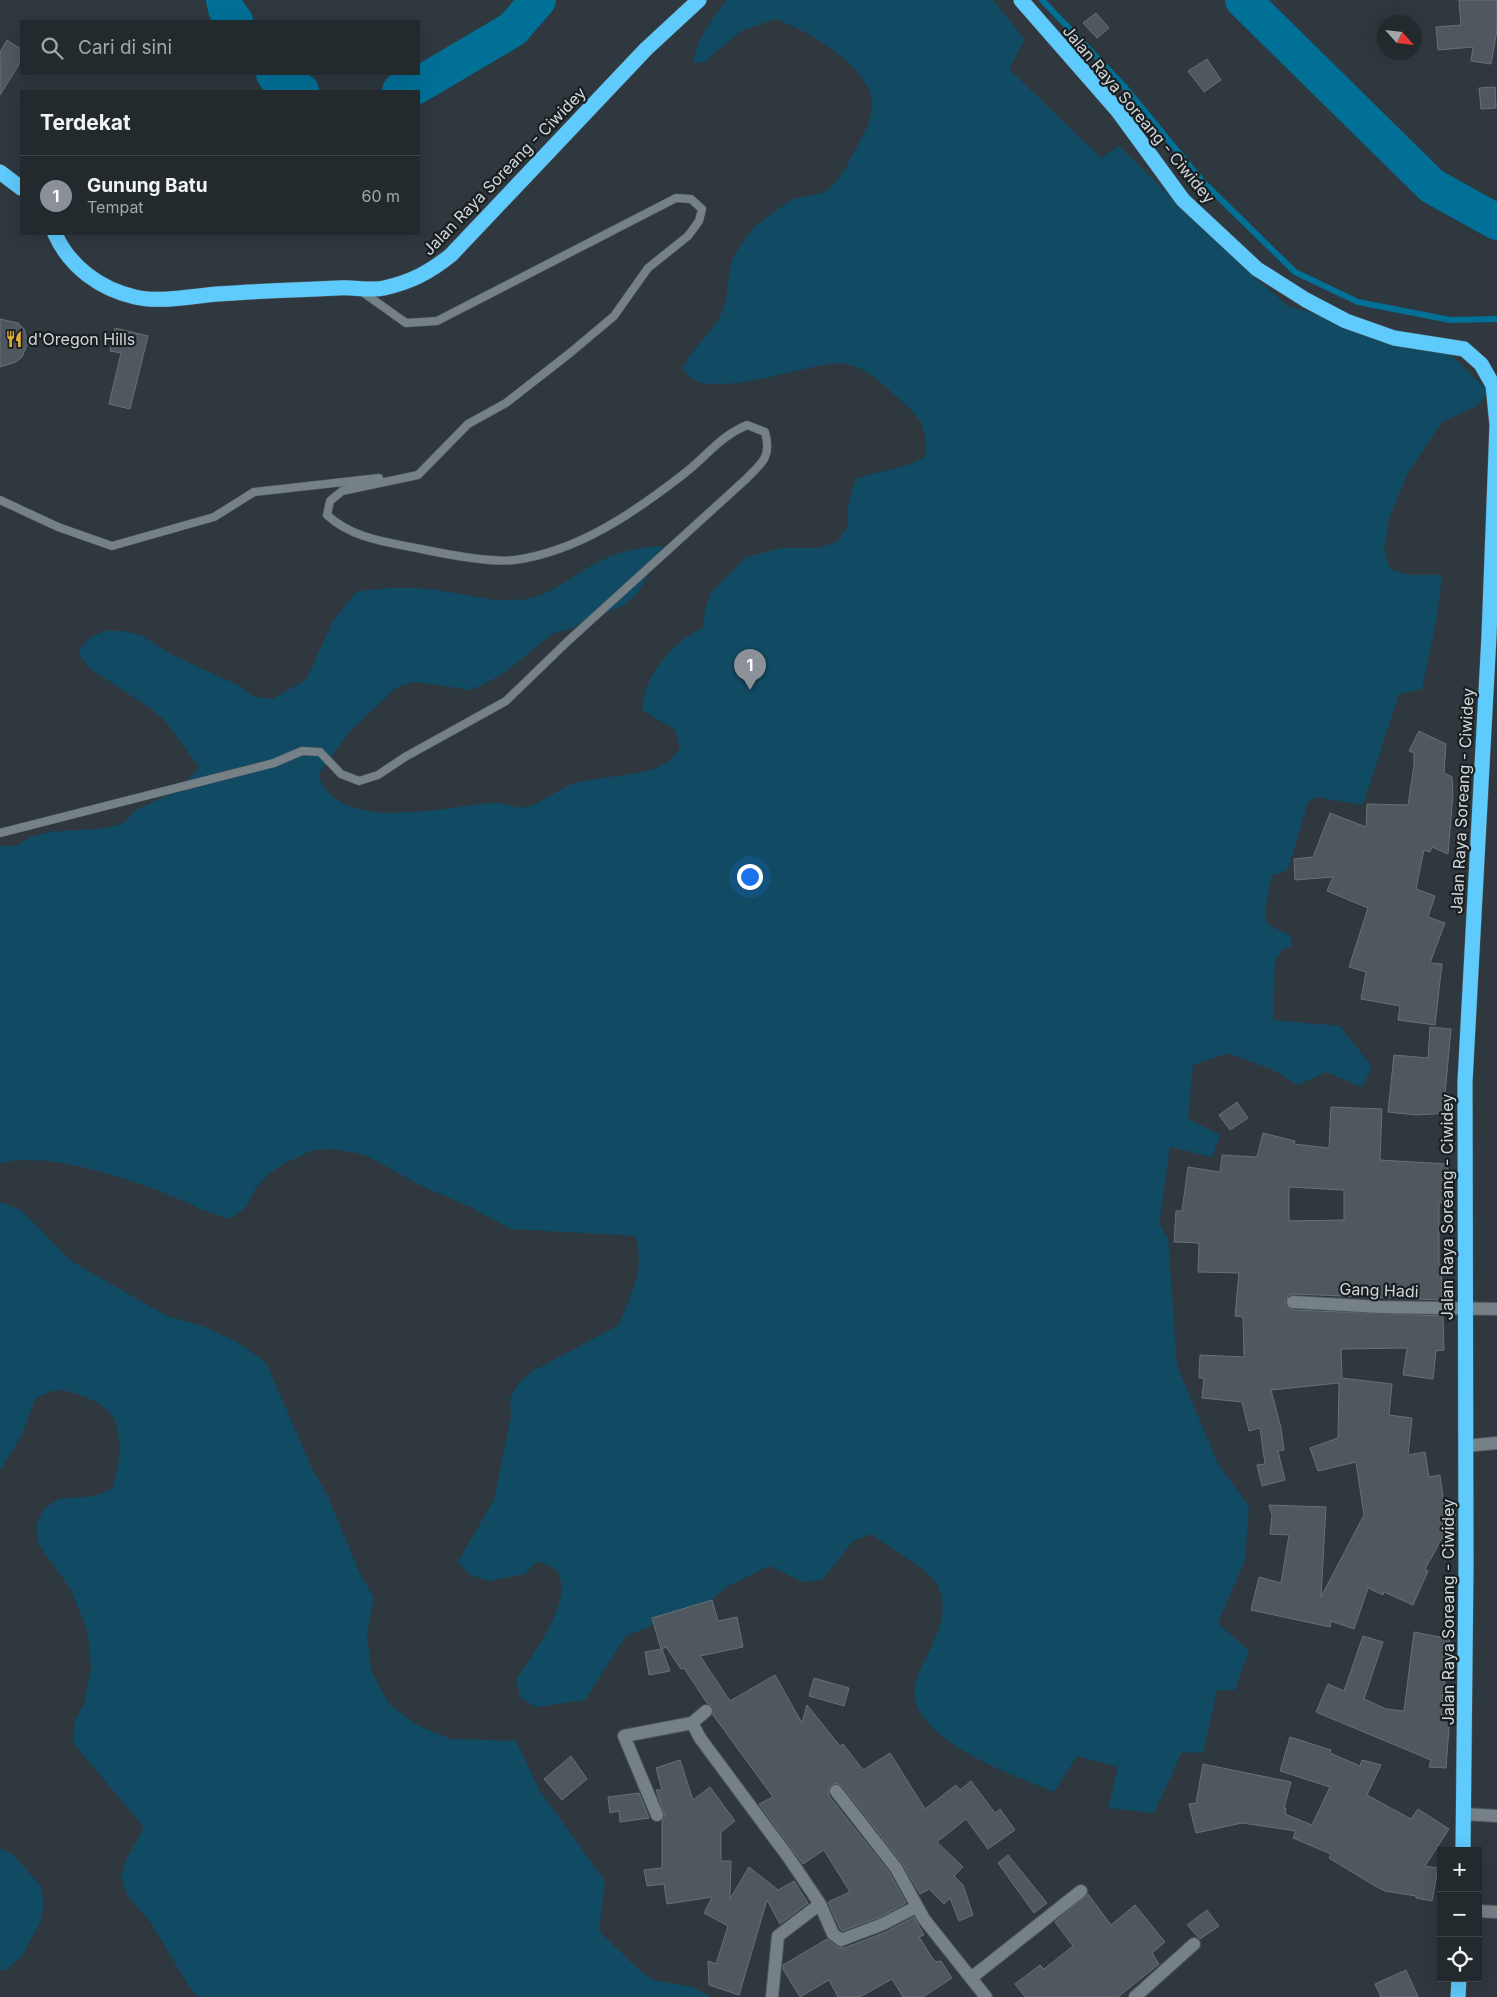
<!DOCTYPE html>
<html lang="id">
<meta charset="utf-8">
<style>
body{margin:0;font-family:Inter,sans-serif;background:#2a3236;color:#f1f3f6}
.controls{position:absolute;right:15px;bottom:15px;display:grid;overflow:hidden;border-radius:0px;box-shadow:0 5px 20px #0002}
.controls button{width:45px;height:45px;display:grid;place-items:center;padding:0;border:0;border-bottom:1px solid #3f464a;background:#222a2e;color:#f1f3f6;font:25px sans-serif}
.compass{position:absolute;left:1377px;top:15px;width:45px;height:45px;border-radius:50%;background:#222a2e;box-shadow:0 5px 20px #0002;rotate:117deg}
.you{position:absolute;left:749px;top:876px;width:18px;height:18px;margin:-12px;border:4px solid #fff;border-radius:50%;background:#1a73e8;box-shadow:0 0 0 8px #1a73e833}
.badge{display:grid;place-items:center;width:32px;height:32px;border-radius:50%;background:#8c9099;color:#fff;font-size:16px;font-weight:700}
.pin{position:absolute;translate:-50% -41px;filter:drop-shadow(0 1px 2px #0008)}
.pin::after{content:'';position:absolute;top:26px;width:18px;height:15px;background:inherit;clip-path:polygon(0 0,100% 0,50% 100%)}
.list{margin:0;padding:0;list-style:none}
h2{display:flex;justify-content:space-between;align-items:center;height:65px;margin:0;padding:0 20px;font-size:21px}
h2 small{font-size:16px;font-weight:400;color:#a2a7aa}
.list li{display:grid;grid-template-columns:32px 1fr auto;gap:15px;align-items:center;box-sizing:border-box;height:80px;padding:0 20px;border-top:1px solid #3f464a}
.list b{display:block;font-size:19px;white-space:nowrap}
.list p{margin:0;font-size:16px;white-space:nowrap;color:#a2a7aa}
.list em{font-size:16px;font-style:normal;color:#a2a7aa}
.icon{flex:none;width:28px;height:28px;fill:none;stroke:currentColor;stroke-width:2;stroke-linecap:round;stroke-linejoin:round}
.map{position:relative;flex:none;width:1497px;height:1997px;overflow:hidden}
.search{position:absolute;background:#222a2e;box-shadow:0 5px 20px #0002;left:20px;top:20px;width:400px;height:55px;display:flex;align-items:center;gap:12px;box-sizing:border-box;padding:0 18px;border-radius:0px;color:#a2a7aa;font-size:19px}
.panel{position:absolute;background:#222a2e;box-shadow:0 5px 20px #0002;left:20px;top:90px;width:400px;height:145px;border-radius:0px}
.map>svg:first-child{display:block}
.green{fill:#114a63}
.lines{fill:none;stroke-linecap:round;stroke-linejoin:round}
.stream{stroke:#007097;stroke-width:6}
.river{stroke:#007097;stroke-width:36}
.building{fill:#4e585e;stroke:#667177;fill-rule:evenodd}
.lane-casing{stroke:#4e575b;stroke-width:9}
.street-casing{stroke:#4e575b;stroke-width:14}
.highway-casing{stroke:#4e575b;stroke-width:16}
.lane{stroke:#758087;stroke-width:8}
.street{stroke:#758087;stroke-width:12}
.highway{stroke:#5fcafc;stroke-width:15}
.labels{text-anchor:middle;stroke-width:4.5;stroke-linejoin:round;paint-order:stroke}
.street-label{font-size:16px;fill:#d1d7da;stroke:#1a1f21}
.poi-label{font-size:16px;fill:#d1d7da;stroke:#1a1f21;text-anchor:start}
</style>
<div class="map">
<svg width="1497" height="1997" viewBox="0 0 1497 1997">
<rect width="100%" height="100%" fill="#2e383e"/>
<!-- green -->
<path class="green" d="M727,0H993L1025,40L1009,69L1101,158L1119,146L1245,269L1288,306L1450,354L1487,390L1484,398L1477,406L1442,422L1408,473L1389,518L1384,551L1390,569L1408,575H1442L1437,617L1422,689L1399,694L1363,805L1317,797L1308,802L1288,870L1272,876L1265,910L1267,924L1291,936L1292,946L1282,950L1275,961L1273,1020L1340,1026L1372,1067L1362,1087L1326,1072L1298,1085L1273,1070L1228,1053L1193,1065L1188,1119L1220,1135L1212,1157L1170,1147L1159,1224L1168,1238L1177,1366L1218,1464L1249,1506L1245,1560L1218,1623L1249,1651L1235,1690H1217L1203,1753L1182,1752L1154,1813L1108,1808L1118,1767L1077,1756L1054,1792C1016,1776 895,1735 917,1678C927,1650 952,1621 939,1588C933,1571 887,1546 871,1534L853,1541L822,1580L803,1582L769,1566L726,1587L712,1600L626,1636L585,1700L536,1707L520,1697L516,1680C530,1657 579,1596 555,1569C551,1566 543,1563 538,1561L525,1574L489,1581L470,1575L458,1562L494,1499L511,1417L510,1398L519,1383L531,1372L619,1325C631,1293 646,1270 635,1236L511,1229L472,1208L420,1185L369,1157L352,1152L332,1149L313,1150L283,1164L268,1175L255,1189L246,1207L230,1219C210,1214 193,1205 174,1197C127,1178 49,1151 0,1163V846H16L31,837L49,832L108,828L125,822L137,809L166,796L195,773L199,767L167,723L153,710L89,668L78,652L89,638L105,631H123L141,635L172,655L240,686L254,697L272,699L306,680L333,621L356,592C381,588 410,586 436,590C465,594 498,604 527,599C554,594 574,574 598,562C620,551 640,547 664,546L638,593L624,605L570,629L552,634L508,670L490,681L471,690L415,682L397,687L351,730L318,775C321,780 323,787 327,791C363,830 451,805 496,803C506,803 516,809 526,807C544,803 556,789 573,784C599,775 647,777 668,762C673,758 677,752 680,747L674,729L642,710C645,674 671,643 703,628L705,609L711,592L746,557L782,548H820L838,541L848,526L847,508L856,479C880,470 904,470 926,456C926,423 921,419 898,398C883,384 868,369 847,364C835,362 822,365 809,368C781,374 723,391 696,381C691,379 686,373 682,369C693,347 711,335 721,314C730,296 726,276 733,259C737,250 745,238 752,230C758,223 785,203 794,199C806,194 820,197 830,188C842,177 849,161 857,147C863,135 871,122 872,108C877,70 806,29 775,19L741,31L703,63L693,62C698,37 711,20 727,0Z
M0,1202L21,1210L71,1261L167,1316L203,1326L237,1342L266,1362L310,1464L328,1497L361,1576L374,1598L367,1634L371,1670L389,1704L417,1725L450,1739L516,1741L540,1791L605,1881L599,1931L639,1970L653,1980L693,1987L711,1997H198L188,1985L151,1923L127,1895L121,1877L126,1860L144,1827L73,1743L75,1720L84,1704L91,1669L88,1632L71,1590L39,1545L36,1526L43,1510L58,1499L95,1496L112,1489C119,1468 123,1443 115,1421C108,1403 74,1390 56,1390C49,1391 41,1396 35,1399L22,1435L0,1470Z
M0,1849L12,1854L40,1885L44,1903L40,1922L23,1955L5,1971L0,1970Z"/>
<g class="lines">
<!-- stream -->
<path class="stream" d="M1042,0L1123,85L1202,181L1295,272L1358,302L1450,320L1497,319"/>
<!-- river -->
<path class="river" d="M224,0L226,9L235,21
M1243,0L1432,186L1497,222
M274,74L284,87L301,91
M400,91L415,87L513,29L538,0"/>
</g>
<!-- building -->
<path class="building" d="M1459,0H1497V30L1491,64L1471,61L1473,47L1438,50L1436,27L1461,25Z
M1096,13L1109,28L1097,38L1083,23Z
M7,40L21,49V61L0,95V52Z
M1207,59L1221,80L1204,92L1188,71Z
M1495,87L1496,108L1481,109L1479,88Z
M0,319L18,323L24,329L28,343L22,357L16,362L0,367Z
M115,328L148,336L130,409L109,404L121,353L110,351Z
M1419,731L1446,744L1444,773L1452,777L1453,794L1448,854L1432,847L1430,852L1424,850L1416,889L1435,896L1428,917L1445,923L1430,963L1442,964L1435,1025L1398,1020L1400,1006L1361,999L1366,972L1349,967L1368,908L1327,891L1333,877L1295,880L1294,859L1313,857L1330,813L1366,827L1367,804L1408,805L1414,765V753L1409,751Z
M1430,1027L1451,1029L1445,1094L1448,1093V1113L1417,1115L1388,1112L1394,1055L1428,1058Z
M1237,1102L1248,1118L1230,1130L1219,1115Z
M1331,1107L1382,1109L1380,1160L1448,1164L1446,1203H1439V1265H1441L1442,1300L1293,1294L1289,1295L1285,1301L1286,1306L1293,1310L1443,1316L1444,1350L1436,1351L1433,1379L1403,1375L1407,1348L1341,1349L1342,1378L1392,1384L1389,1415L1412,1418L1408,1455L1425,1452L1429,1477L1440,1475L1444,1505L1455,1504L1456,1531H1446L1425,1569L1428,1571L1413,1605L1384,1592L1383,1595L1368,1588L1354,1629L1331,1621L1330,1627L1251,1610L1259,1577L1281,1583L1289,1535L1270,1534L1272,1515L1269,1505L1326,1507L1321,1597L1364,1515L1356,1462L1318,1471L1310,1448L1338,1438L1339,1383L1271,1390L1281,1428L1284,1450L1278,1451L1285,1480L1262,1486L1257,1465L1265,1464L1260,1428L1249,1431L1242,1402L1202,1398L1204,1378H1199L1200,1355L1244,1357L1243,1317L1235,1316L1239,1273L1198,1272L1199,1243L1174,1242L1176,1211H1182L1188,1167L1220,1172L1222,1155L1257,1157L1263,1133L1295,1141L1294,1144L1329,1148ZM1289,1187L1344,1190V1220L1289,1221Z
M712,1600L718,1621L737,1617L743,1647L700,1656L730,1701L775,1675L802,1723L807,1705L840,1746L843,1744L863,1770L890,1753L925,1809L956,1785L960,1790L971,1781L995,1813L1000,1809L1015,1830L988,1849L966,1819L937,1842L963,1867L954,1876L963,1885L973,1915L959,1921L950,1898L944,1904L929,1889L920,1894L902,1863L842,1786L835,1783L829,1788V1796L889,1872L906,1903L880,1917L842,1931L840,1929L828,1902L850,1892L824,1850L803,1864L759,1804L773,1797L713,1715L712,1706L707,1703L684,1668L681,1669L666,1647L662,1649L670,1671L649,1675L645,1652L661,1649L652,1618Z
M1414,1632L1450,1639L1441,1714L1450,1715L1446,1768L1429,1767L1431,1760L1316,1712L1328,1684L1344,1691L1363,1636L1383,1642L1364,1699L1386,1709L1404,1711Z
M814,1678L849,1688L844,1706L809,1696Z
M1290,1737L1331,1750L1330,1753L1360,1766L1362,1760L1381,1765L1367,1795L1411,1819L1418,1809L1449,1829L1425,1866L1438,1868L1432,1901L1416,1898V1896L1385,1891L1375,1886L1329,1858L1331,1854L1293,1838L1296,1831L1242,1823L1196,1833L1189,1804L1196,1803L1203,1764L1291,1782L1284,1808H1286L1285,1814L1312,1825L1330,1787L1280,1771Z
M571,1756L587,1779L562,1800L544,1779Z
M680,1760L693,1800L710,1787L735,1821L721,1832V1861H731L730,1899L749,1867L778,1890L794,1881L808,1903L780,1924L767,1900L739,1995L709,1985L708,1961L716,1964L728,1926L704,1913L712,1897L667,1904L664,1884L647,1886L644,1870L662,1868V1821L665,1816L656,1790H662L656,1768Z
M639,1793L649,1818L620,1822L619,1811L610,1813L608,1797Z
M1008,1855L1047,1903L1034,1913L998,1863Z
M1088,1894L1111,1925L1135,1905L1165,1942L1152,1953L1159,1964L1118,1997H1025L1015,1984L1040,1965L1044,1969L1073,1946L1055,1922Z
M1207,1910L1219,1926L1200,1939L1187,1925Z
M914,1917L924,1935L919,1937L935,1962L941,1961L952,1978L923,1997H903L892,1979L860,1997H838L829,1980L800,1997L783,1969V1965L827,1939L837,1947L844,1948L886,1932Z
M1406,1970L1418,1997H1381L1375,1984Z"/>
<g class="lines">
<!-- lane casing -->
<g class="lane-casing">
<path id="lane" d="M0,500L58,527L112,546L214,517L254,492L379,478
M0,833L274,763L302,751L320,752L341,774L359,781L378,775L405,757L506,701L568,641L745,480C762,463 772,457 765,432L747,425C719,437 708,455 685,473C635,512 579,551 515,560C492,563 445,554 421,549C388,542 353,539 327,515L330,501L342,491L418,475L468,424L506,403L570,353L614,316L648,268L688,236L699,221L702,209L691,199L676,198L437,321L406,323L361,291"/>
</g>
<!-- street casing -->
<g class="street-casing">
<path id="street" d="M1293,1302L1380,1307L1497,1309
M1465,1446L1497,1443
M706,1711L692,1723L700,1738L789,1858L820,1904L833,1934L841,1940L883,1924L916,1907
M836,1791L896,1868L924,1919L986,1997
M1464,1814L1497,1816
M657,1815L624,1736L692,1723
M1478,1911L1497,1912
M971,1978L1081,1891
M772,1997L778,1936L820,1904
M1135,1997L1194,1944"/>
</g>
<!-- highway casing -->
<g class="highway-casing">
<path id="highway" d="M1021,0L1118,111L1183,200L1257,269L1306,300L1346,321L1394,338L1464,349L1481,364L1493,385L1497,425L1489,636L1465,1082L1466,1567L1463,1851
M0,172L21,188
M55,234C70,267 100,289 135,297C161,303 192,296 218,294C258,291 299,290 339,288C353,287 371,291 384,288C411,282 430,272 451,255L646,49L699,0
M1458,1997L1459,1978"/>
</g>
<!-- lane -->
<use href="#lane" class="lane"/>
<!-- street -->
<use href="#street" class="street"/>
<!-- highway -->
<use href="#highway" class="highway"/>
</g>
<!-- icons -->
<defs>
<g id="restaurant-bare" transform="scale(1.35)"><path d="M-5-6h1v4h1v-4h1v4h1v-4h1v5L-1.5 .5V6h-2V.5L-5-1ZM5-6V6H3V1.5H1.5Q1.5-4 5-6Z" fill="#e5ad36" stroke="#1a1f21" stroke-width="2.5" paint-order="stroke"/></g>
</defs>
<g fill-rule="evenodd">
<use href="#restaurant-bare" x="14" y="339"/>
</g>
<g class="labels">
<!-- street labels -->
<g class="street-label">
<text transform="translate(1139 114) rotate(50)" y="6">Jalan Raya Soreang - Ciwidey</text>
<text transform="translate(504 171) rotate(-46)" y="6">Jalan Raya Soreang - Ciwidey</text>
<text transform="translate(1462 801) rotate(-87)" y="6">Jalan Raya Soreang - Ciwidey</text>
<text transform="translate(1447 1207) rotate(-90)" y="6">Jalan Raya Soreang - Ciwidey</text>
<text transform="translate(1379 1290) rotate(2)" y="6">Gang Hadi</text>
<text transform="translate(1448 1612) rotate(-90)" y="6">Jalan Raya Soreang - Ciwidey</text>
</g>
<!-- poi labels -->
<g class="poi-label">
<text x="28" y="345">d'Oregon Hills</text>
</g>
</g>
</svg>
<div class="controls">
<button>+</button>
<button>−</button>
<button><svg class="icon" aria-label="locate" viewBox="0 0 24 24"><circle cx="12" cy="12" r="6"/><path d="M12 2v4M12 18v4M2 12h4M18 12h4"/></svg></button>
</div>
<svg class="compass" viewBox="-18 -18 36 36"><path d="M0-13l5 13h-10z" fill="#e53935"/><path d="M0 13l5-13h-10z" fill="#a2a7aa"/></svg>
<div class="you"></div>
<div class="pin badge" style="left:750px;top:690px">1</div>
<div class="search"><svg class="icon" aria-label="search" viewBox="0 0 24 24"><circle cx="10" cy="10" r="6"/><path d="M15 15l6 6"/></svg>Cari di sini</div>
<section class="panel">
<h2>Terdekat<small></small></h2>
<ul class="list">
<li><span class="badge">1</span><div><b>Gunung Batu</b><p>Tempat</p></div><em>60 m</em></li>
</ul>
</section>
</div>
